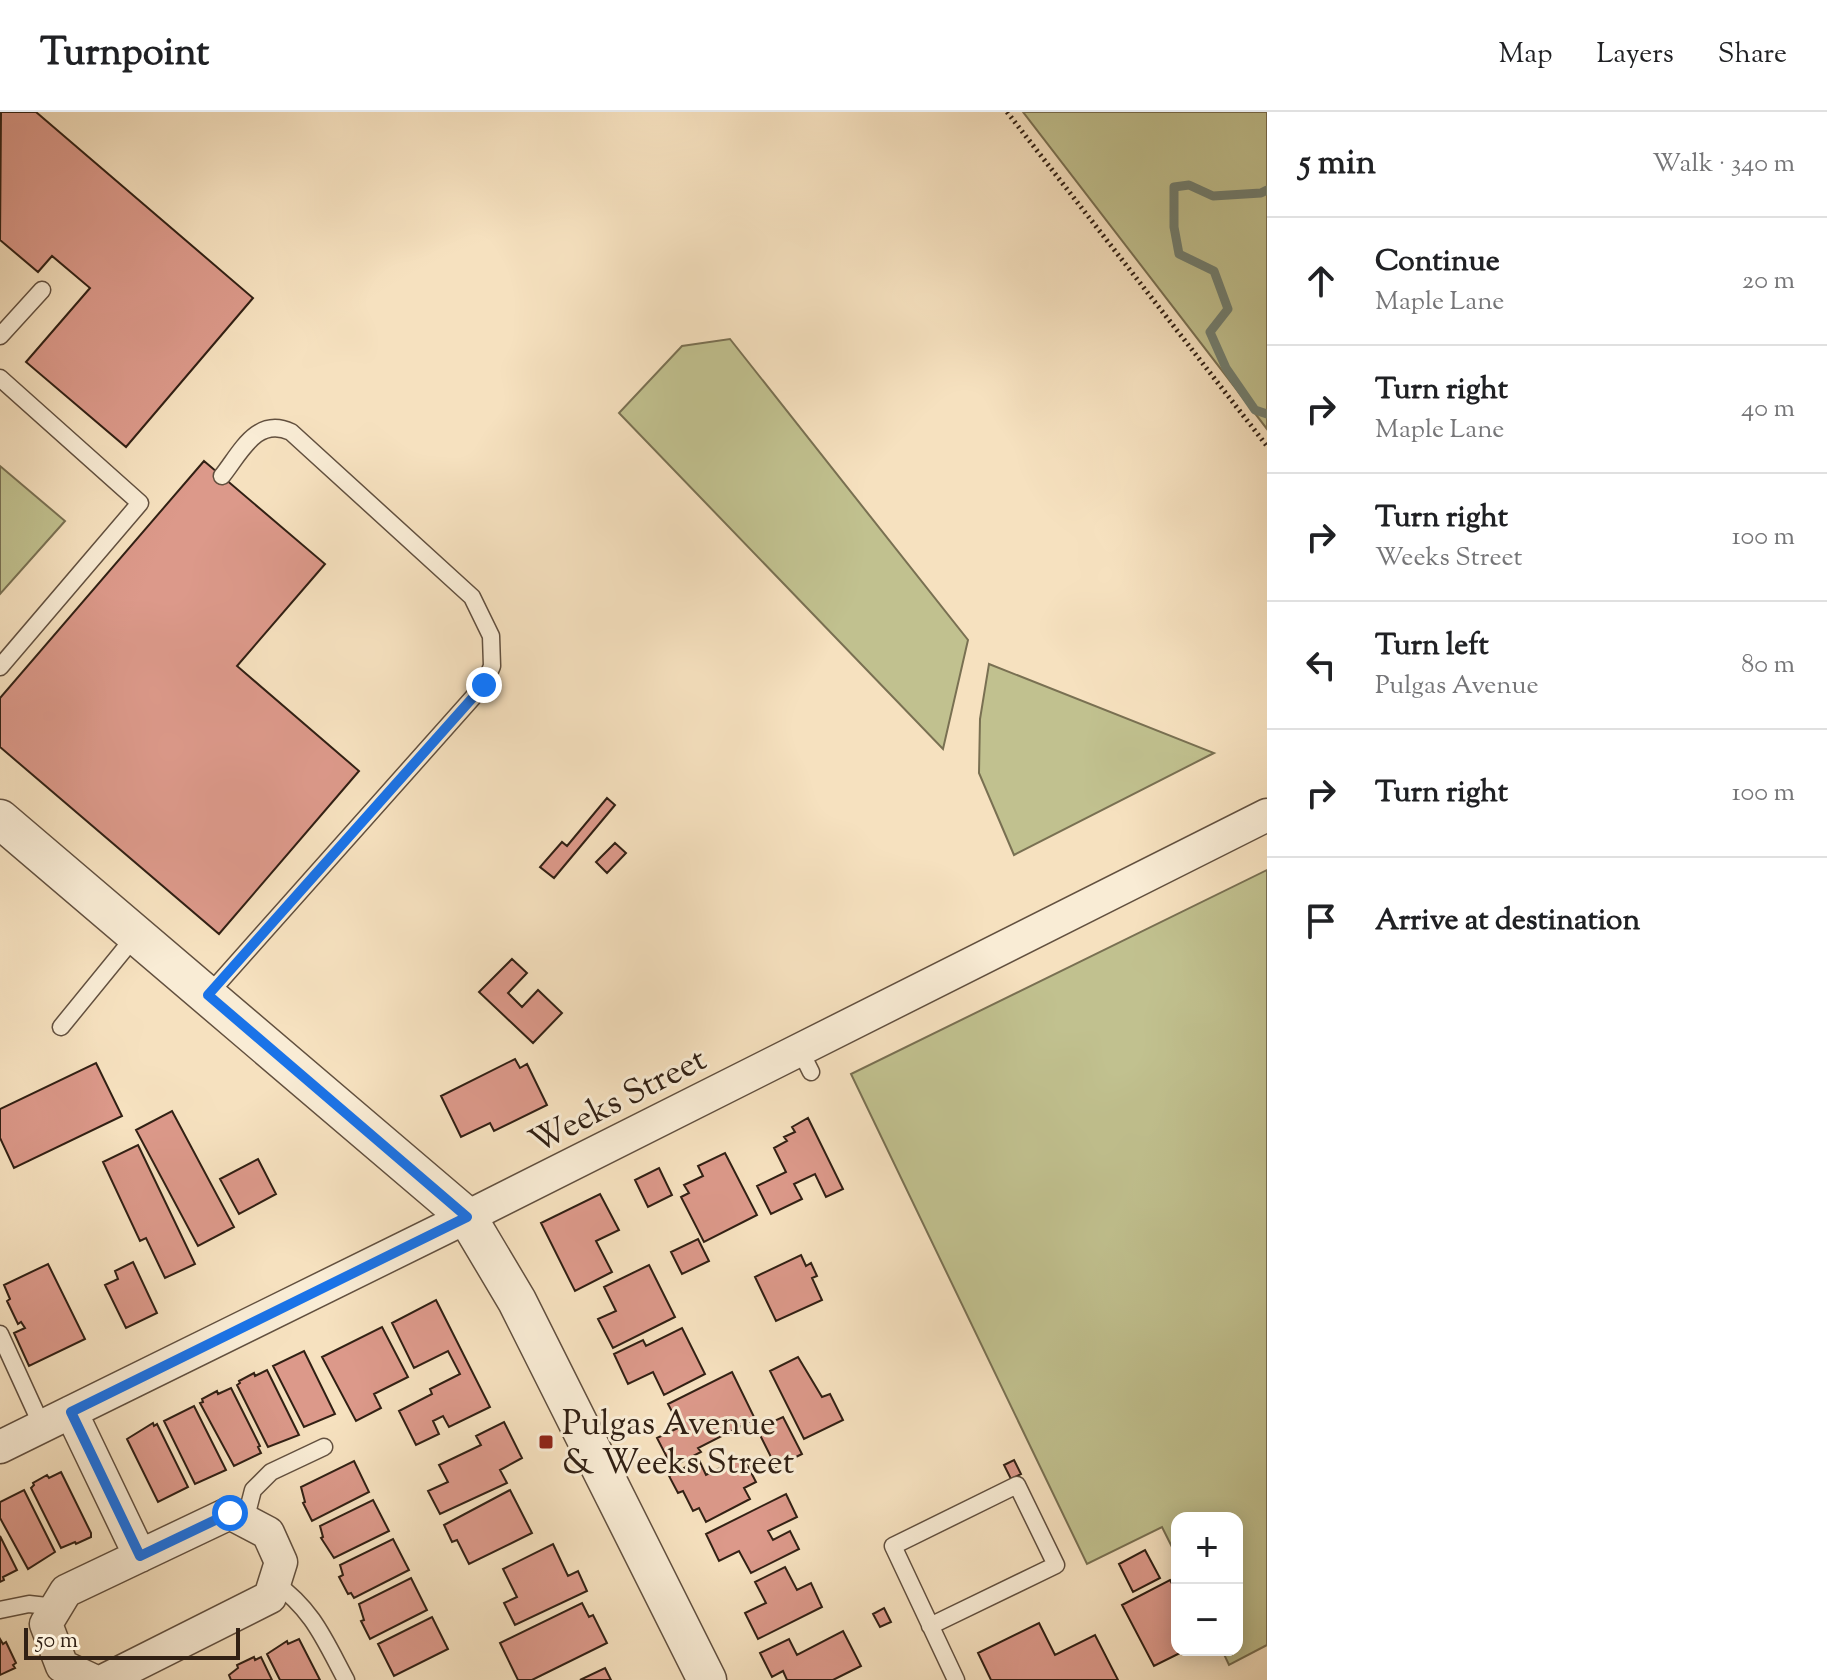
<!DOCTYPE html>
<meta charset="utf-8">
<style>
body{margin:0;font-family:"Sorts Mill Goudy",serif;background:#f6f6f6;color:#202124}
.controls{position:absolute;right:24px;bottom:24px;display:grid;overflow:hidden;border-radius:16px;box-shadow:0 4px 20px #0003}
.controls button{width:72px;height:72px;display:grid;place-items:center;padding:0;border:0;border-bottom:2px solid #e0e0e0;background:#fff;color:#202124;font:40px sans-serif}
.scale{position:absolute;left:24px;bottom:20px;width:216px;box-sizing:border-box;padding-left:8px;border:4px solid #312014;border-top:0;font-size:22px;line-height:28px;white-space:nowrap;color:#312014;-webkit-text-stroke:6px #f9ecd5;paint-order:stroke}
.stop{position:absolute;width:24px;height:24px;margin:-18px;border:6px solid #1a73e8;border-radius:50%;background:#fff}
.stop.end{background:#1a73e8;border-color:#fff;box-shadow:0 2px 8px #0008}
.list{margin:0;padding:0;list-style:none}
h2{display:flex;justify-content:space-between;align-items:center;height:104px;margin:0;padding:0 32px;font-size:34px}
h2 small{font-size:26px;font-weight:400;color:#757577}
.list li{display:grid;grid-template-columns:52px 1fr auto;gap:24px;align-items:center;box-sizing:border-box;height:128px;padding:0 32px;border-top:2px solid #e0e0e0}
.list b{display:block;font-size:30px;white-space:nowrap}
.list p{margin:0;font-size:26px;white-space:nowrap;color:#757577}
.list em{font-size:26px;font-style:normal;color:#757577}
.icon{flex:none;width:44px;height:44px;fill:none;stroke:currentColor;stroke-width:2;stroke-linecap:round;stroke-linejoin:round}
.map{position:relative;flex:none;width:1267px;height:1568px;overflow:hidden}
header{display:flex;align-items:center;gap:48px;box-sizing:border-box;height:112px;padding:0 40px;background:#fff;border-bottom:2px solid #e0e0e0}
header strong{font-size:38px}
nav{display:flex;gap:44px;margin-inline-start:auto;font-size:28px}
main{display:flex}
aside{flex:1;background:#fff}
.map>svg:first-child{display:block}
.green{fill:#c1c18f;stroke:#797052;stroke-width:2}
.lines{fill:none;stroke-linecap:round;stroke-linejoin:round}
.stream{stroke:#727f71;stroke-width:9}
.building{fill:#dc998a;stroke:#312014;stroke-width:2}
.service-casing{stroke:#62503f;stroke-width:19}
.minor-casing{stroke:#62503f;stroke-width:35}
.tertiary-casing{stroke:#62503f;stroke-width:41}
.path{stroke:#312014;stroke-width:5;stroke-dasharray:2 4;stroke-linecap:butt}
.service{stroke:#f9ecd5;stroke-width:16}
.minor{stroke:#f9ecd5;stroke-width:32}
.tertiary{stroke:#f9ecd5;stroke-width:38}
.route{stroke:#1a73e8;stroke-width:10}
.poi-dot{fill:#8f2418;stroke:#f9ecd5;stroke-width:3}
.labels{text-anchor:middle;stroke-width:6;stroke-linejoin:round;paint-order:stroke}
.street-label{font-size:34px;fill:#312014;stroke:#f9ecd5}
.poi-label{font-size:34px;fill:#312014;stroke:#f9ecd5;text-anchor:start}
</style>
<header>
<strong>Turnpoint</strong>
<nav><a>Map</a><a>Layers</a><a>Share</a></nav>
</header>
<main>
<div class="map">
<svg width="1267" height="1568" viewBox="0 0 1267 1568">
<rect width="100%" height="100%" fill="#f6e1bf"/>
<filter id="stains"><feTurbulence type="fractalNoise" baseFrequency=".0025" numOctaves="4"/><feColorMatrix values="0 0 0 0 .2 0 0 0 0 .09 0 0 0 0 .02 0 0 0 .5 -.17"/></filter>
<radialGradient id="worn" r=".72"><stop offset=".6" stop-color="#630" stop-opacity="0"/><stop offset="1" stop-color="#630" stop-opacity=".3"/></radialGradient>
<!-- green -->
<path class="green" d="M1023,0H1267V317Z
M730,227L968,528L943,637L619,301L682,234Z
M0,354L65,409L0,482Z
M989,552L1214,641L1014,743L979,661L980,607Z
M1267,758V1533L1229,1553L1222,1538H1237V1406H1177V1445L1162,1415L1087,1452L851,962Z"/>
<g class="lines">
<!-- stream -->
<path class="stream" d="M1267,78L1261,81L1213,84L1189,73L1174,75V115L1179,142L1214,159L1228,197L1210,220L1226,256L1255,298L1267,302"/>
</g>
<!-- building -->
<path class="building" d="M1,0H36L253,186L126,335L26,250L90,176L52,144L38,160L0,128Z
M204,349L325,452L237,554L359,659L219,822L0,635V586Z
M607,686L615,693L554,766L540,755L562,730L567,734Z
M615,731L626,741L607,761L596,750Z
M512,847L527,861L508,881L522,895L538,878L562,901L533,931L479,880Z
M515,947L520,956L527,952L547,993L494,1019L490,1011L461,1025L441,984Z
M96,951L122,1004L14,1056L0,1026V997Z
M172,999L234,1115L198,1134L136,1018Z
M808,1006L843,1077L826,1085L815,1062L794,1072L802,1087L771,1102L757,1074L786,1060L774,1036L787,1029L784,1025L795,1020L792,1015Z
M138,1033L195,1152L165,1166L146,1126L140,1129L103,1050Z
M725,1041L757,1103L704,1130L681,1085L689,1081L684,1073L703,1064L698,1054Z
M258,1047L276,1082L239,1102L220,1067Z
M659,1056L672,1083L648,1095L635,1068Z
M600,1082L619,1118L596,1129L612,1160L575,1179L541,1111Z
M698,1127L709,1149L682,1162L671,1140Z
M801,1143L806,1154L811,1151L817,1164L812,1166L822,1188L776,1209L755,1165Z
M133,1150L157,1201L126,1216L105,1173L118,1167L115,1159Z
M48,1152L85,1227L29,1254L14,1221L25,1216L21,1210L18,1212L7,1189L10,1187L4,1173Z
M649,1153L675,1205L613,1236L598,1207L616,1199L604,1175Z
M436,1188L490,1295L449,1315L443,1304L433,1309L439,1322L416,1333L399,1299L432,1282L430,1277L460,1262L448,1239L414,1256L392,1211Z
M382,1215L408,1265L374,1282L381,1296L356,1309L322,1245Z
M682,1216L705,1262L664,1283L653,1260L628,1272L614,1242L643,1228L646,1234Z
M304,1239L335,1302L304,1315L273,1254Z
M798,1245L822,1285L830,1282L843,1308L804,1327L770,1259Z
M267,1258L299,1323L268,1335L237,1273L240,1271L239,1269L254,1261L255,1264Z
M732,1260L755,1307L698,1336L701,1340L672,1355L657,1326L680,1315L668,1292Z
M231,1276L260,1334L258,1335L261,1341L234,1354L200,1291L203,1290L202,1287L217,1279L218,1282Z
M194,1294L226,1358L195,1372L164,1309Z
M783,1305L802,1342L776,1355L757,1317Z
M504,1310L522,1346L500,1358L507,1371L440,1402L428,1379L448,1370L439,1353L481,1333L476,1324Z
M153,1311L154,1314L157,1312L188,1375L158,1390L127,1327Z
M743,1345L756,1370L744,1376L750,1387L706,1410L699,1396L693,1399L683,1379L678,1381L669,1364L699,1348L706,1363Z
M1014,1348L1021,1362L1011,1367L1004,1353Z
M354,1349L369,1380L312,1409L303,1391L305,1390L301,1375Z
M61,1360L91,1421V1425L76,1432L75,1430L61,1436L31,1376L34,1373L33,1371L47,1363L49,1366Z
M24,1378L55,1440L28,1457L0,1406V1390Z
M510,1378L532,1421L469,1452L457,1428L452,1430L444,1413Z
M786,1382L797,1405L768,1419L773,1428L790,1419L799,1437L751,1461L739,1439L719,1449L706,1422Z
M373,1388L389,1419L334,1446L321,1426L323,1425L320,1414Z
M0,1424L17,1458L3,1465L4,1468L0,1470Z
M393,1427L409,1458L354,1486L351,1481L348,1482L339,1465L343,1463L340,1453Z
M553,1432L568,1464L578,1459L587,1479L515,1513L504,1491L517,1485L503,1457Z
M1145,1438L1160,1466L1133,1480L1119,1452Z
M785,1455L797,1478L811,1471L822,1495L758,1527L745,1501L766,1491L755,1470Z
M411,1466L427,1498L370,1527L361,1509L364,1508L359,1492Z
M1170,1468L1177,1481V1538H1186L1154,1554L1122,1493Z
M582,1491L589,1505L593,1503L607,1531L532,1568H518L500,1531Z
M884,1496L891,1510L880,1515L873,1502Z
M432,1505L448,1537L394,1564L378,1532Z
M1039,1511L1055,1543L1095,1523L1118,1568H991L978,1541Z
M843,1519L861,1554L833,1568H787L783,1559L772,1565L760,1541L789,1527L797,1543Z
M0,1527L3,1532L6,1530L16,1551L13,1553L15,1556L0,1563Z
M299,1527L320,1568H280L267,1542L287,1529L288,1532Z
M254,1545L255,1548L261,1545L272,1568H231L229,1563L238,1556L237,1553Z
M605,1556L611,1568H580Z"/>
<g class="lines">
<!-- service casing -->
<g class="service-casing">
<path id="service" d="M0,224L42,178
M0,266L140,391L0,555
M208,883L484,573L492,554L491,524L472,485L291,320C257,304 241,340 222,364
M61,915L136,823
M800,938L811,960
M0,1222L42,1314
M245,1409L253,1378L271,1360L324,1335
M274,1470C313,1498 324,1527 346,1568
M0,1498L29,1492L56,1495
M930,1514L1056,1453L1017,1373L893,1434L956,1568"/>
</g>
<!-- minor casing -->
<g class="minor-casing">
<path id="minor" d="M71,1300L140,1444
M0,1335L467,1105L1267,703
M92,1568L62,1554L46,1512L66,1479L230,1401L268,1421L281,1450L270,1485L105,1568"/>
</g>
<!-- tertiary casing -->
<g class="tertiary-casing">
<path id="tertiary" d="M0,707L467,1105L517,1189L707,1568"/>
</g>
<!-- path -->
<path class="path" d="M1007,0L1267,334"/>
<!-- service -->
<use href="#service" class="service"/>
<!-- minor -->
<use href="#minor" class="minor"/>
<!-- tertiary -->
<use href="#tertiary" class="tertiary"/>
</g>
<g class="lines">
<!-- route -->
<path class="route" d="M230,1401L140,1444L71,1300L467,1105L208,883L484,573"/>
</g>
<!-- markers -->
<rect class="poi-dot" x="538" y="1322" width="16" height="16" rx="4"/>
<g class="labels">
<!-- street labels -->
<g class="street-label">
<text transform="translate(617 987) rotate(-27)" y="12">Weeks Street</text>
</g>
<!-- poi labels -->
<g class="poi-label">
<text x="562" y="1322">Pulgas Avenue<tspan x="562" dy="39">&amp; Weeks Street</tspan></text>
</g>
</g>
<rect width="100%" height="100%" filter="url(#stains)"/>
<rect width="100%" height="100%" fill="url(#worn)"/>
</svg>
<div class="controls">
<button>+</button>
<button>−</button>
</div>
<div class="scale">50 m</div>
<div class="stop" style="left:230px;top:1401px"></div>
<div class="stop end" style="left:484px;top:573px"></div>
</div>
<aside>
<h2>5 min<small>Walk · 340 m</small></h2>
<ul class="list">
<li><svg class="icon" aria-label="ahead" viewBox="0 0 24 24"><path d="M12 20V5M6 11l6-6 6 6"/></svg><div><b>Continue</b><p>Maple Lane</p></div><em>20 m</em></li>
<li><svg class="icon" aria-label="right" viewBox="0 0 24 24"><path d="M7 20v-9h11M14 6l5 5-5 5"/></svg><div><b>Turn right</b><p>Maple Lane</p></div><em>40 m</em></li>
<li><svg class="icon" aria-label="right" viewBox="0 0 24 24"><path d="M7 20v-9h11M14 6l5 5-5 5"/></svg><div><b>Turn right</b><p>Weeks Street</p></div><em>100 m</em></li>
<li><svg class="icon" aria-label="left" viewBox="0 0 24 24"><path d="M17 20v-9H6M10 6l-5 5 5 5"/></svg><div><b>Turn left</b><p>Pulgas Avenue</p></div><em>80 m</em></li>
<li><svg class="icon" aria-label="right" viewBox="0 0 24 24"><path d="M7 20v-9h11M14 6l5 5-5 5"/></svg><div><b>Turn right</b></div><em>100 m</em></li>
<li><svg class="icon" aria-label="arrive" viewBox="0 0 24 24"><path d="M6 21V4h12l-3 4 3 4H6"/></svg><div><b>Arrive at destination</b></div></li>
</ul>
</aside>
</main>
